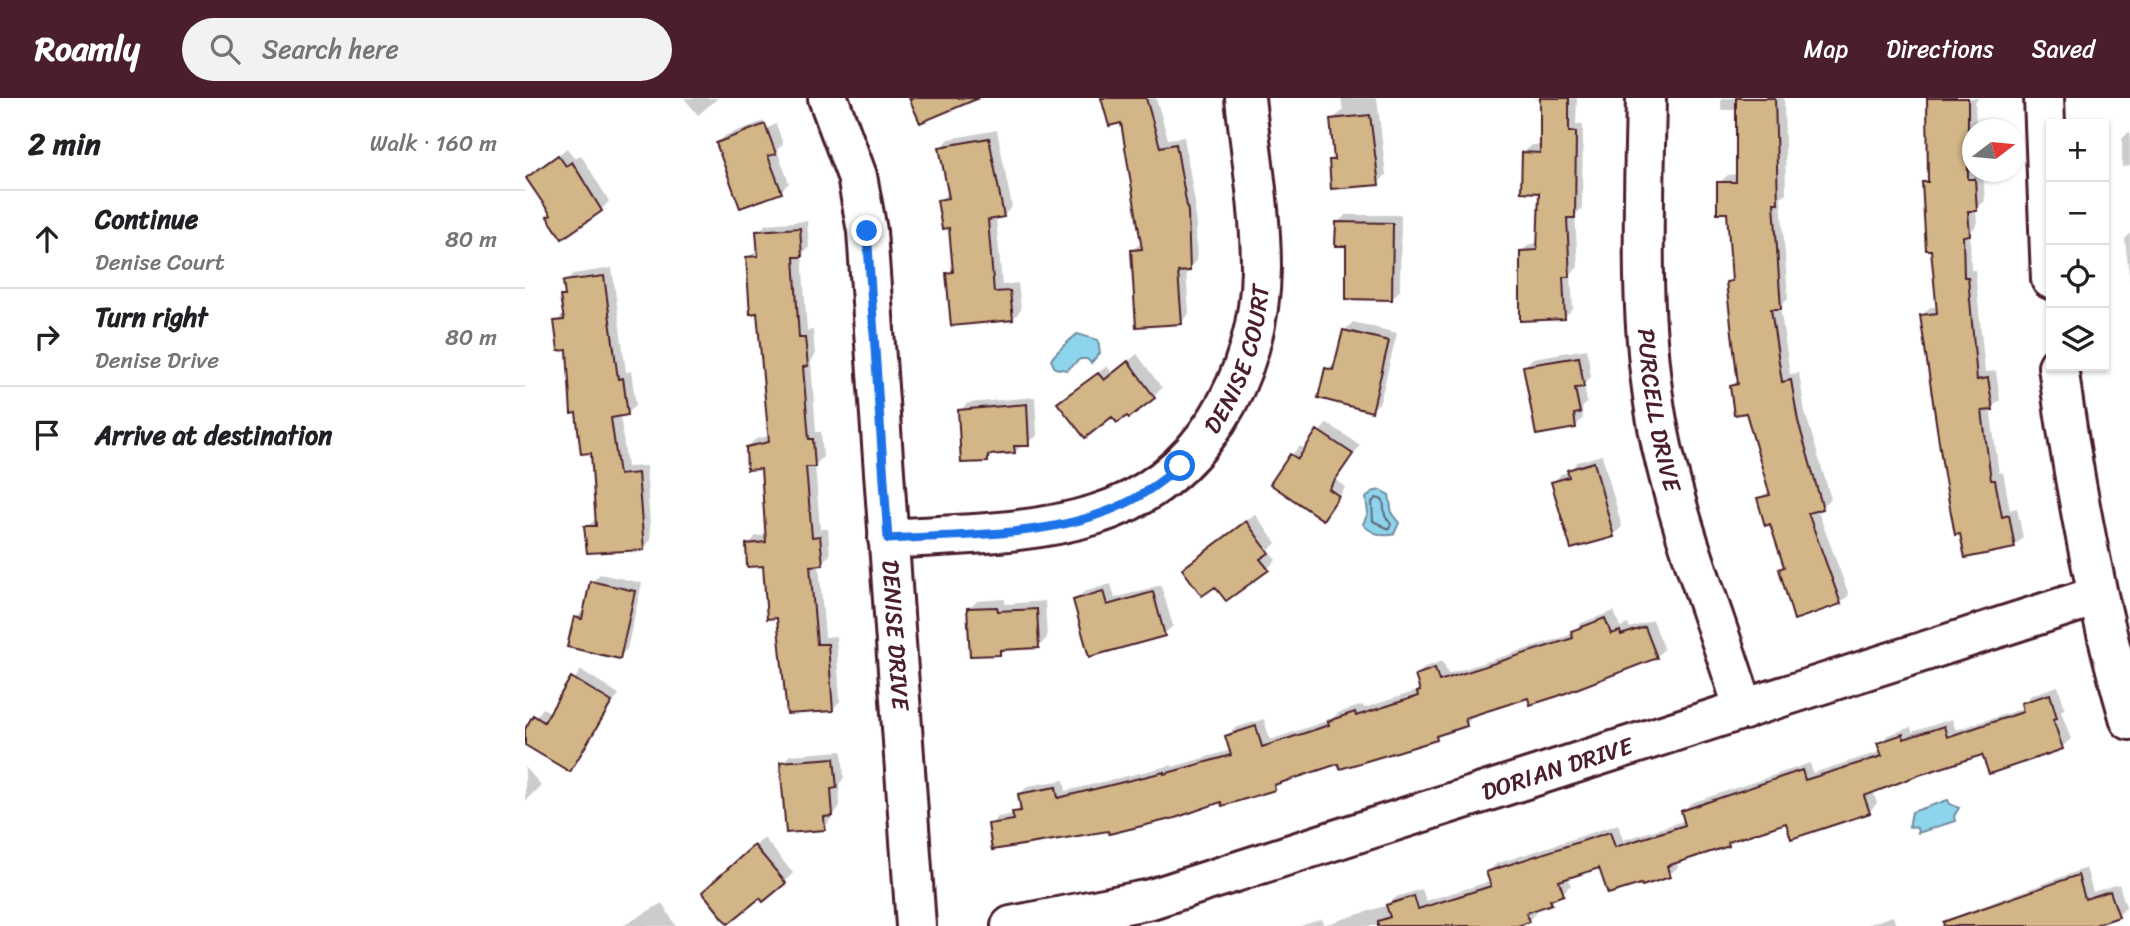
<!DOCTYPE html>
<meta charset="utf-8">
<style>
body{margin:0;font-family:Sriracha,sans-serif;background:#f2f2f2;color:#202124}
.controls{position:absolute;right:21px;top:21px;display:grid;overflow:hidden;border-radius:0px;box-shadow:0 2px 5px #0004}
.controls button{width:63px;height:63px;display:grid;place-items:center;padding:0;border:0;border-bottom:2px solid #e0e0e0;background:#fff;color:#202124;font:35px sans-serif}
.compass{position:absolute;left:1437px;top:21px;width:63px;height:63px;border-radius:50%;background:#fff;box-shadow:0 2px 5px #0004;rotate:74deg}
.stop{position:absolute;width:21px;height:21px;margin:-16px;border:5px solid #1a73e8;border-radius:50%;background:#fff}
.stop.end{background:#1a73e8;border-color:#fff;box-shadow:0 2px 7px #0008}
.list{margin:0;padding:0;list-style:none}
h2{display:flex;justify-content:space-between;align-items:center;height:91px;margin:0;padding:0 28px;font-size:30px}
h2 small{font-size:23px;font-weight:400;color:#757577}
.list li{display:grid;grid-template-columns:46px 1fr auto;gap:21px;align-items:center;box-sizing:border-box;height:98px;padding:0 28px;border-top:2px solid #e0e0e0}
.list b{display:block;font-size:26px;white-space:nowrap}
.list p{margin:0;font-size:23px;white-space:nowrap;color:#757577}
.list em{font-size:23px;font-style:normal;color:#757577}
.icon{flex:none;width:38px;height:38px;fill:none;stroke:currentColor;stroke-width:2;stroke-linecap:round;stroke-linejoin:round}
.map{position:relative;flex:none;width:1605px;height:828px;overflow:hidden}
header{display:flex;align-items:center;gap:42px;box-sizing:border-box;height:98px;padding:0 35px;background:#4a1f2b;color:#fff}
header strong{font-size:33px}
nav{display:flex;gap:38px;margin-inline-start:auto;font-size:24px}
.search{width:490px;height:63px;background:#f2f2f2;display:flex;align-items:center;gap:18px;box-sizing:border-box;padding:0 24px;border-radius:38px;color:#757577;font-size:26px}
main{display:flex}
aside{flex:1;background:#fff}
.map>svg:first-child{display:block}
.water{fill:#8cd5ed;stroke:#728c9f;stroke-width:2}
.shadow{fill:#0003}
.lines{fill:none;stroke-linecap:round;stroke-linejoin:round}
.shore{stroke:#646879;stroke-width:2}
.building{fill:#d3b687;stroke:#4a1f2b;stroke-width:2}
.minor-casing{stroke:#4a1f2b;stroke-width:44}
.minor{stroke:#fff;stroke-width:38}
.route{stroke:#1a73e8;stroke-width:9}
.labels{text-anchor:middle;stroke-width:7;stroke-linejoin:round;paint-order:stroke}
.street-label{font-size:24px;fill:#4a1f2b;stroke:#fff}
</style>
<header>
<strong>Roamly</strong>
<div class="search"><svg class="icon" aria-label="search" viewBox="0 0 24 24"><circle cx="10" cy="10" r="6"/><path d="M15 15l6 6"/></svg>Search here</div>
<nav><a>Map</a><a>Directions</a><a>Saved</a></nav>
</header>
<main>
<aside>
<h2>2 min<small>Walk · 160 m</small></h2>
<ul class="list">
<li><svg class="icon" aria-label="ahead" viewBox="0 0 24 24"><path d="M12 20V5M6 11l6-6 6 6"/></svg><div><b>Continue</b><p>Denise Court</p></div><em>80 m</em></li>
<li><svg class="icon" aria-label="right" viewBox="0 0 24 24"><path d="M7 20v-9h11M14 6l5 5-5 5"/></svg><div><b>Turn right</b><p>Denise Drive</p></div><em>80 m</em></li>
<li><svg class="icon" aria-label="arrive" viewBox="0 0 24 24"><path d="M6 21V4h12l-3 4 3 4H6"/></svg><div><b>Arrive at destination</b></div></li>
</ul>
</aside>
<div class="map">
<svg width="1605" height="828" viewBox="0 0 1605 828">
<rect width="100%" height="100%" fill="#fff"/>
<filter id="ink" filterUnits="userSpaceOnUse"><feTurbulence type="fractalNoise" baseFrequency=".0143" numOctaves="2"/><feDisplacementMap in="SourceGraphic" scale="14" xChannelSelector="R" yChannelSelector="G"/><feConvolveMatrix kernelMatrix="1 2 1 2 8 2 1 2 1" color-interpolation-filters="sRGB"/></filter>
<g filter="url(#ink)">
<!-- water -->
<path class="water" d="M552,236L573,242L575,255L566,265L562,261H555L542,272L530,270L526,262C528,257 546,241 552,236Z
M855,392L864,397L867,416L874,425L869,436C859,440 844,434 838,426L843,415L841,400L847,394Z
M1423,702L1425,706L1434,710L1429,718L1430,723L1393,735L1392,730L1384,729L1387,714Z"/>
<!-- shadow -->
<path class="shadow" d="M159,0H193L173,17Z
M578,0H631L643,41L659,39L670,105L672,163L661,171L664,216L656,224L607,152L618,144L598,22Z
M816,0H852L861,77L853,85L806,63L811,58L807,21L818,13Z
M1005,0H1052L1051,26H1058L1057,110L1050,117L1053,169L1046,176L1048,211L1039,219L996,154L1005,146L1014,145L1016,93L998,55L1007,47H1017V2Z
M1196,0H1259L1261,95L1256,99L1263,201L1255,209L1265,276L1274,275L1280,314L1306,401L1292,411L1324,497L1315,505L1256,471L1260,467L1246,424L1234,401L1245,392L1223,313L1207,288L1214,281L1203,184L1208,179L1204,113L1194,85L1203,77L1212,76L1213,12H1196Z
M1403,0H1454L1450,4L1451,32H1448V74H1458L1460,103L1451,111L1452,127L1445,134L1446,172H1450L1460,274L1471,273L1475,302L1465,310L1474,375L1478,374L1485,412L1492,410L1498,440L1489,448L1441,458L1397,218L1405,209H1413L1399,85L1404,79Z
M239,23L243,30L251,26L258,46L252,52L264,85L256,93L193,45L201,37Z
M472,32L487,109L478,118L471,119L477,187L493,185L496,212L488,221L423,175L429,169L425,128L413,103L425,94L416,50L424,41Z
M1605,33V68L1597,69V41Z
M42,50L50,61L56,57L84,103L76,112L28,116L3,81Z
M821,117H876L875,192L867,201L823,146L812,125Z
M282,123L284,149L277,156L282,233L288,232L290,258L286,263L291,334H296L298,359L290,367L295,431H303L305,457L294,466L300,539L311,538L315,603L307,612L253,518L240,466L223,447L231,438L243,437L238,369L222,349L231,341L245,338L233,214L222,160L234,151L233,134L241,126Z
M1605,136V185L1600,141Z
M87,170L101,274L106,273L111,307L102,316L95,317L102,369L121,368L126,442L118,450L61,429L72,420L67,353L44,250L31,224L39,216L40,184L48,176Z
M828,224L872,235L855,304L847,312L802,271L812,263L819,233Z
M1062,251L1066,279L1059,286L1062,305L1057,310L1058,320L1050,329L1000,268L1008,260Z
M612,256L637,290L629,298L587,317L535,305L582,268L588,276Z
M510,299L512,338L489,354L470,355L463,362L435,313L443,305Z
M802,325L835,347L811,382L821,389L798,419L748,385L766,357L775,348L781,352Z
M1077,357L1097,429L1088,437L1028,385L1036,376L1044,374L1052,364Z
M730,416L751,445L743,453L751,462L742,471H659Z
M75,476L117,485L102,551L94,559L51,520L59,512L67,484Z
M586,486L590,500L636,487L648,528L639,536L550,502L559,494Z
M480,501V506L520,503L522,540L514,548L479,550L475,555L444,511L452,503Z
M1089,513L1095,529L1103,526L1105,530L1128,522L1139,551L1131,559L949,616L942,626L917,634L911,641L815,663L757,683L749,691L585,734L584,731L465,727L473,719L489,716L497,707L495,696L503,688L539,682L541,693L647,667V669L706,652L702,638L710,630L739,621L745,642L807,621L813,615L838,607L839,610L895,592L892,577L900,569L918,563L923,576L1048,536L1056,525Z
M56,572L94,596L44,672L0,645V634L18,610L26,615Z
M1533,588L1540,610L1536,613L1546,641L1537,649L1459,655L1348,693L1352,705L1344,714L1262,723L1210,740L1203,747L1151,763L1153,769L1144,777L1076,768L1043,778L1046,787L1026,805L1010,810L1012,814L1003,823L967,828H775L797,821L799,827L863,807L871,799L897,791L901,803L966,783L963,775L971,766L1093,726L1098,742L1161,722L1158,713L1166,705L1285,665L1288,675L1357,653L1354,645L1363,637L1386,629L1387,634L1427,621L1431,632L1499,610L1498,606L1506,597Z
M317,653L319,680L314,686L315,708L299,731L257,665L265,657Z
M0,669L16,687L0,703Z
M239,740L268,775L260,784L235,798L188,786Z
M1561,770L1568,794L1594,786L1601,809L1593,818L1548,828H1416L1423,821Z
M137,805L151,828H98Z
M1368,818L1371,828H1340L1341,827Z"/>
<g class="lines">
<!-- shore -->
<path class="shore" d="M851,400L858,402L860,418L866,426L864,431L848,423L847,404Z"/>
</g>
<!-- building -->
<path class="building" d="M384,0H454L395,25Z
M576,0H621L635,49L651,46L663,114L665,173L653,174L657,226L611,229L606,152L617,151L596,25L584,28Z
M1015,0H1044V34H1051L1050,120H1042L1045,179H1038L1040,221L995,223V153L1012,152L1014,95L996,94L997,54L1015,55Z
M1211,0H1250L1253,105H1249L1256,211H1246L1257,284L1266,282L1273,323L1298,411L1283,415L1316,506L1269,522L1254,471L1259,469L1245,426L1240,428L1232,400L1245,397L1221,315L1209,317L1205,288L1213,286L1201,184L1207,183L1202,115H1192V84H1211Z
M1402,0H1443V81H1450L1452,113H1443L1445,137L1438,138L1439,179H1443L1452,282L1463,280L1468,312L1457,313L1466,382H1470L1477,419L1484,417L1490,450L1440,460L1435,436L1430,437L1419,377L1395,217L1412,215L1406,152H1401L1397,84H1403Z
M845,17L854,87L806,91L804,62H809L805,21Z
M240,26L251,56L243,58L257,95L215,110L191,45Z
M464,40L479,119L463,122L469,194L485,193L488,222L426,228L421,175L428,174L424,130L417,131L412,102L424,100L414,49Z
M33,57L41,68L47,64L77,113L37,141L22,119L26,117L1,80Z
M811,124L868,125L867,202L821,201V148H810Z
M275,130L277,159H269L274,240H280L283,268L278,269L284,341H288L290,369H281L287,439L295,438L298,467L285,468L292,546H303L308,613L262,616L252,520L242,521L238,468L222,469L221,446L241,444L236,371L222,372L221,349L244,344L232,215L225,216L221,159L233,158L231,133Z
M79,178L93,281L98,280L103,317L86,320L94,377L113,375L119,452L62,455L59,428H71L66,355L56,356L51,315L46,316L42,252L33,253L29,223L39,222L35,198H40L38,183Z
M818,232L864,243L847,314L793,300L800,270L808,272Z
M1054,259L1059,289L1050,290L1055,315L1049,316L1051,330L1011,337L998,268Z
M603,263L630,300L604,320L602,318L592,325L587,319L560,340L532,305L573,275L579,282Z
M502,306L504,348H489L490,355L463,357V364L436,365L433,312Z
M792,332L828,356L804,391L814,398L798,422L745,386L765,356L773,361Z
M1069,364L1089,439L1046,451L1026,384L1044,379L1042,372Z
M721,423L744,455L735,461L744,472L701,503L690,489L677,498L657,471Z
M65,483L110,493L95,561L42,549L49,519L57,521Z
M578,493L582,507L628,494L640,538L564,559L548,502Z
M472,509L473,513L512,511L514,550L475,552V557L445,558L442,510Z
M1080,520L1086,536L1095,533L1096,537L1120,529L1132,560L1033,598L1005,607L1003,600L940,620L942,628L911,638L912,642L815,671L813,666L749,687L750,692L697,708L696,704L650,720L584,736L583,733L467,752L463,726L489,722L487,714L496,713L493,696L531,689L533,700L639,674V676L706,657L700,638L731,628L737,649L804,627L803,623L830,614L831,618L893,598L892,594L895,593L890,577L910,570L914,583L1048,540L1046,533Z
M46,579L87,604L45,674L0,647V631L8,617L19,624Z
M1525,596L1532,620L1528,621L1538,651L1464,676L1457,657L1394,677L1339,698L1345,715L1266,741L1261,725L1203,744L1204,748L1142,768L1145,779L1117,788L1116,786L1083,796L1074,770L1034,783L1039,797L1025,802L1027,806L1001,815L1004,824L993,828H853V823L865,819L861,807L889,798L893,811L966,788L961,774L1085,734L1090,749L1160,727L1156,713L1277,672L1280,682L1357,658L1352,645L1378,636L1379,641L1419,628L1422,639L1498,614L1496,605Z
M309,660L312,690L306,691L308,718L299,719L300,732L261,735L255,664Z
M229,747L261,785L238,804L235,800L203,826L177,794Z
M1553,777L1560,801L1585,793L1594,819L1567,828H1419L1418,824Z"/>
<g class="lines">
<!-- minor casing -->
<g class="minor-casing">
<g id="minor">
<path id="s1" d="M303,0L332,78L342,133L391,828"/>
<path id="s2" d="M1121,0C1119,117 1112,234 1137,349C1157,438 1192,525 1219,612"/>
<path d="M1519,0L1526,181"/>
<path d="M1533,268C1549,388 1571,506 1605,622"/>
<path id="s3" d="M363,441C432,436 503,437 569,417C676,385 735,277 736,170C736,113 726,56 720,0"/>
<path id="s4" d="M486,828L626,801L1572,498"/>
</g>
</g>
<!-- minor -->
<use href="#minor" class="minor"/>
</g>
</g>
<g class="lines" filter="url(#ink)">
<!-- route -->
<path class="route" d="M342,133L363,441C440,436 526,440 597,407C618,398 637,383 655,368"/>
</g>
<g class="labels">
<!-- street labels -->
<g class="street-label">
<text dy="8" stroke="none"><textPath href="#s3" startOffset="432">DENISE COURT</textPath></text>
<text dy="8" stroke="none"><textPath href="#s2" startOffset="313">PURCELL DRIVE</textPath></text>
<text dy="8" stroke="none"><textPath href="#s1" startOffset="544">DENISE DRIVE</textPath></text>
<text dy="8" stroke="none"><textPath href="#s4" startOffset="569">DORIAN DRIVE</textPath></text>
</g>
</g>
</svg>
<div class="controls">
<button>+</button>
<button>−</button>
<button><svg class="icon" aria-label="locate" viewBox="0 0 24 24"><circle cx="12" cy="12" r="6"/><path d="M12 2v4M12 18v4M2 12h4M18 12h4"/></svg></button>
<button><svg class="icon" aria-label="layers" viewBox="0 0 24 24"><path d="M12 4l9 5-9 5-9-5zM3 14l9 5 9-5"/></svg></button>
</div>
<svg class="compass" viewBox="-18 -18 36 36"><path d="M0-13l5 13h-10z" fill="#e53935"/><path d="M0 13l5-13h-10z" fill="#757577"/></svg>
<div class="stop" style="left:655px;top:368px"></div>
<div class="stop end" style="left:342px;top:133px"></div>
</div>
</main>
